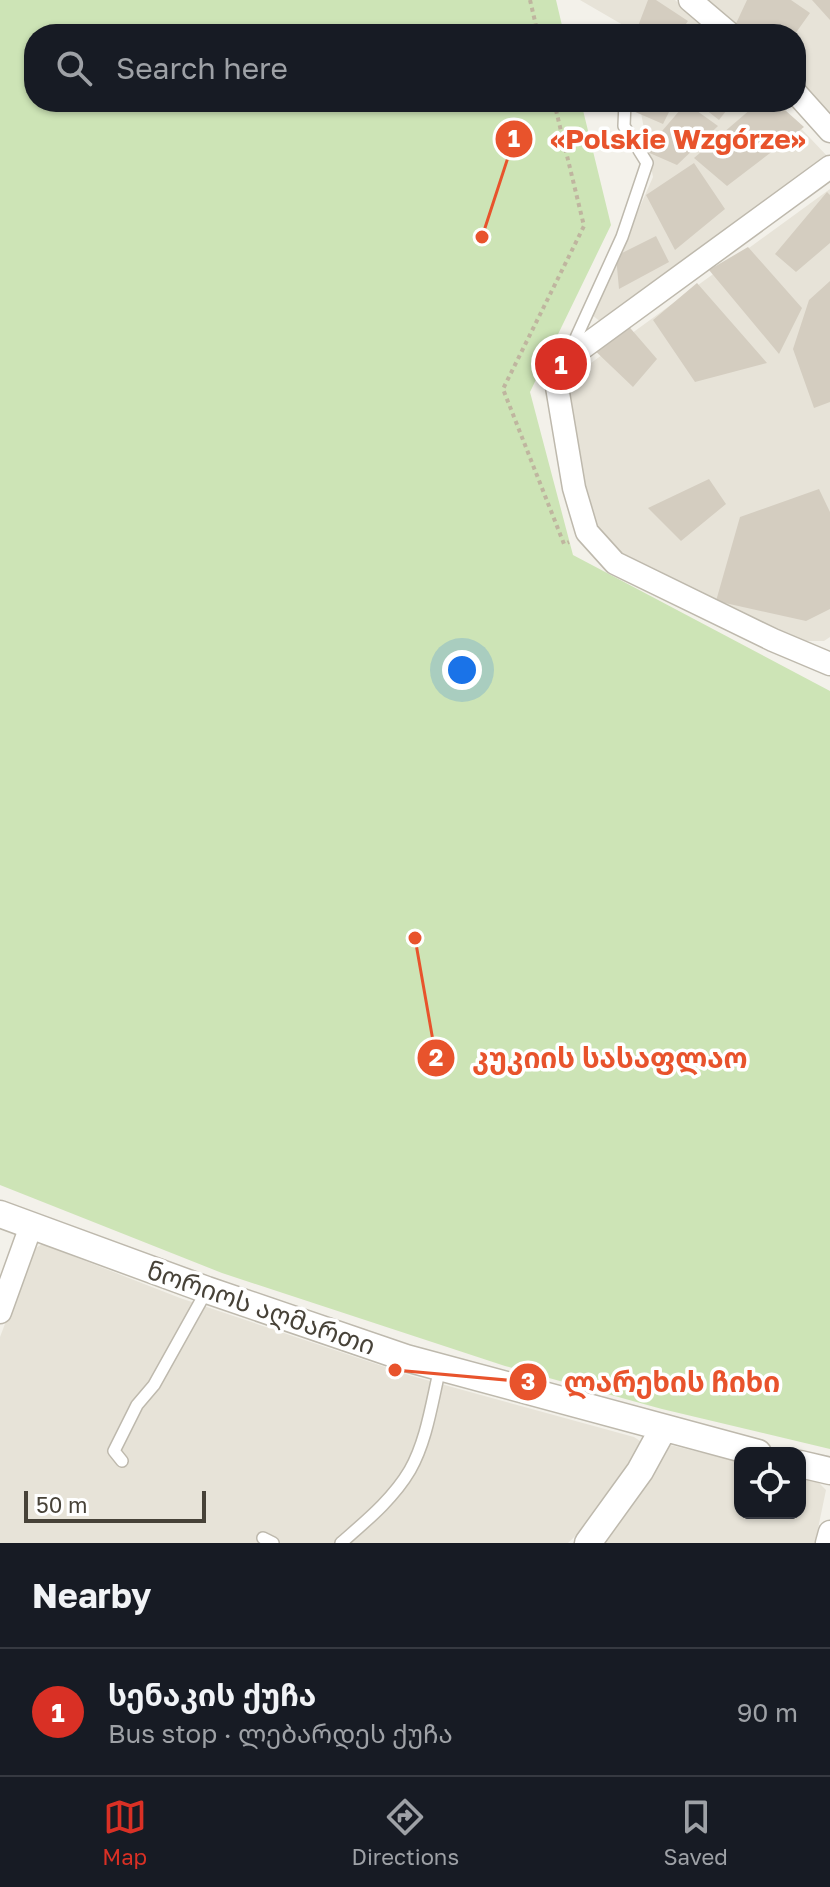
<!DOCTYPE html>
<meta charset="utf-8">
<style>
body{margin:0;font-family:"Golos Text","Noto Sans Georgian",sans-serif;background:#20242c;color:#f1f3f6}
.controls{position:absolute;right:24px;bottom:24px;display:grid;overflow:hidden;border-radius:16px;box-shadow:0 2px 6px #0004}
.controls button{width:72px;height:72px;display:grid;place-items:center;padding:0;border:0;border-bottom:2px solid #363941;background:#171b24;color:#f1f3f6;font:40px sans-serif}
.scale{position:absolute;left:24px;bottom:20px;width:182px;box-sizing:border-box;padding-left:8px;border:4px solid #474238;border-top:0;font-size:22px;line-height:28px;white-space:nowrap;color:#474238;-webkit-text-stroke:6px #fff;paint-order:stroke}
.you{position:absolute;left:462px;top:670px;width:28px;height:28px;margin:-20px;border:6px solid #fff;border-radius:50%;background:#1a73e8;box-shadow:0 0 0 12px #1a73e833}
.badge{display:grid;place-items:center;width:52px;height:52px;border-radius:50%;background:#d93025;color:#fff;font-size:26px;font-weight:700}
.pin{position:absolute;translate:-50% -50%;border:4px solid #fff;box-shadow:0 2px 8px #0006}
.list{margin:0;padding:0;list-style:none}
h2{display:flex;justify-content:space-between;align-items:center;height:104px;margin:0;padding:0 32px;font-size:34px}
h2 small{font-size:26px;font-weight:400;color:#9ea1a6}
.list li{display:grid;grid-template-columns:52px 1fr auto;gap:24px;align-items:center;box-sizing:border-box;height:128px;padding:0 32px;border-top:2px solid #363941}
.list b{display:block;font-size:30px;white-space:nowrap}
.list p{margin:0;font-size:26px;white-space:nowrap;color:#9ea1a6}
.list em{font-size:26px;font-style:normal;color:#9ea1a6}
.icon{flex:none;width:44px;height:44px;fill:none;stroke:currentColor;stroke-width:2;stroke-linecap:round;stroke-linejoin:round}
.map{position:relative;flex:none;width:830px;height:1543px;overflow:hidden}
.search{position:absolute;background:#171b24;box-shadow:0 2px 6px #0004;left:24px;right:24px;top:24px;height:88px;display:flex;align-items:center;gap:20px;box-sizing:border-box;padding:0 28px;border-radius:32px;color:#9ea1a6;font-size:30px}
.sheet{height:232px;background:#171b24}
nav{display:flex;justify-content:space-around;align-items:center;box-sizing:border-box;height:112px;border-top:2px solid #363941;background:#171b24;font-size:22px;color:#9ea1a6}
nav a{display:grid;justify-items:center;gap:4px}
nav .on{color:#d93025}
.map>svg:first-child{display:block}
.residential{fill:#e7e3d8}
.green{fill:#cde4b6}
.building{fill:#d4cdc0}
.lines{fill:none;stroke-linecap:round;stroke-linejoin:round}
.service-casing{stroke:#beb9ad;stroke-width:14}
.minor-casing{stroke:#beb9ad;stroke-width:25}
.tertiary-casing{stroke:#beb9ad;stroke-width:29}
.path{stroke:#bfb59f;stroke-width:4;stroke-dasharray:4 4;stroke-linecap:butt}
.service{stroke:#fff;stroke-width:11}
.minor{stroke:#fff;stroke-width:22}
.tertiary{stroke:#fff;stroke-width:26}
.labels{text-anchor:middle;stroke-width:7;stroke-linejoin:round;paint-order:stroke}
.street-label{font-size:26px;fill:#474238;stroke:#fff}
.leader{fill:none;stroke:#e8532c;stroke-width:3}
.callout-dot{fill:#e8532c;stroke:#fff;stroke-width:3}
.mark-label{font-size:24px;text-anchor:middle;font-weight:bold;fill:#fff}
.callout-label{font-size:28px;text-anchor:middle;font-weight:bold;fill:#e8532c;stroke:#fff;stroke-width:7;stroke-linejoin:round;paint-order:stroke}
</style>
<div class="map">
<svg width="830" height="1543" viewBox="0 0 830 1543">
<rect width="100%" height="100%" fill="#f3f1ea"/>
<!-- residential -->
<path class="residential" d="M580,0H675L713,34H625L623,25Z
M701,0H830V122L796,90V34H736Z
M639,102H776L828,157L606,326L592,315L653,177Z
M830,189V637L824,641H792L618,552L593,521L565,407L569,379Z
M42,1244L180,1298L412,1376L634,1437L640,1441L641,1448L598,1514L568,1543H0V1337L33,1250Z
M670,1445L740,1462V1513H800V1478L818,1482L826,1490L815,1543H603L663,1448Z"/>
<!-- green -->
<path class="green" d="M0,0H556L564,34H34V102H581L611,225L530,392L573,555L830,691V1449L662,1409L505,1366L222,1273L0,1185Z"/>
<!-- building -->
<path class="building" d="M648,0H656L688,21L679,34H635Z
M747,0H791L810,13L795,34H739L733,30Z
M812,0H830V20Z
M637,102H674L663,124L633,111Z
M696,102H733L719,120Z
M759,102H776L804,127L727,186L694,158Z
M686,103L718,126L677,165L645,151Z
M694,163L725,209L675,250L646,195Z
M827,192L830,195V243L796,272L775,254Z
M656,236L669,262L619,289L616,256Z
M748,247L802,308L779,354L709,270Z
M830,281V402L814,408L793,349L809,300Z
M697,283L767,363L695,382L653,320Z
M625,322L657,359L633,387L589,345Z
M709,479L726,504L681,541L648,508Z
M819,489L830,512V609L806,621L716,601L740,517Z"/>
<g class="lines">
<!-- service casing -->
<g class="service-casing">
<path id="service" d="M570,351L622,237L647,163L624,126L625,102
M122,1461L114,1451L137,1405L154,1385L207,1290
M263,1538L273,1543
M341,1543C366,1521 393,1499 410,1470C427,1440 432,1401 440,1368"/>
</g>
<!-- minor casing -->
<g class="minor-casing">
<path id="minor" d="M690,0L730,34
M796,93L830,131
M830,167L567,359L557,387L574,488L587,532L615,563L773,640L830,664
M0,1312L31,1226
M827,1543L830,1532"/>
</g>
<!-- tertiary casing -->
<g class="tertiary-casing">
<path id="tertiary" d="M0,1214L207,1290L406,1358L758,1453
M800,1464L830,1471
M588,1543L640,1471L663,1429"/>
</g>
<!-- path -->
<path class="path" d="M530,0L538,34
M554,102L584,226L503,389L564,544L569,542"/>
<!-- service -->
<use href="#service" class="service"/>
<!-- minor -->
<use href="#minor" class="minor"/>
<!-- tertiary -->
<use href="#tertiary" class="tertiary"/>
</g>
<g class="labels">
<!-- street labels -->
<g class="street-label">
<text transform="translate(261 1308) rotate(19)" y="9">ნორიოს აღმართი</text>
</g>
</g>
<!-- callouts -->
<path class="leader" d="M482 237L514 139M415 938L436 1058M395 1370L528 1382"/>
<g class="callout-dot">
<circle cx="482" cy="237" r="8"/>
<circle cx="415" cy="938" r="8"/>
<circle cx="395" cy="1370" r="8"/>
<circle cx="514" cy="139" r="20"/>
<circle cx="436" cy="1058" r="20"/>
<circle cx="528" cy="1382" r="20"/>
</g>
<g class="mark-label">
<text x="514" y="147">1</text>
<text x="436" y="1066">2</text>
<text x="528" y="1390">3</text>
</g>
<g class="callout-label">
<text x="678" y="149">«Polskie Wzgórze»</text>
<text x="610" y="1068">კუკიის სასაფლაო</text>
<text x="672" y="1392">ლარეხის ჩიხი</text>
</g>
</svg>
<div class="controls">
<button><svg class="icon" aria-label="locate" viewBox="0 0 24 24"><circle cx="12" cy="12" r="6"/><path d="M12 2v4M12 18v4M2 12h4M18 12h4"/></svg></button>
</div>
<div class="scale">50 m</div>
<div class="you"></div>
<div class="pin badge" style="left:561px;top:364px">1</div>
<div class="search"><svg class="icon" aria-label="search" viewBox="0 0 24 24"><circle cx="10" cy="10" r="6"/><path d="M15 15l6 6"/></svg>Search here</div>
</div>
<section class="sheet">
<h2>Nearby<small></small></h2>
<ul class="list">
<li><span class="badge">1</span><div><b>სენაკის ქუჩა</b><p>Bus stop · ლებარდეს ქუჩა</p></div><em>90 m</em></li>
</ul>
</section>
<nav>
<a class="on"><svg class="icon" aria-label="map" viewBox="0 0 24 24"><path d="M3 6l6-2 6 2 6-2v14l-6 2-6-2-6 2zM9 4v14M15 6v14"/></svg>Map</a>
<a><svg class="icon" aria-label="directions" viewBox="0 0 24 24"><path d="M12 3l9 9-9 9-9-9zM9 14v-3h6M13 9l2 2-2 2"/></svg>Directions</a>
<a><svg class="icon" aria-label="saved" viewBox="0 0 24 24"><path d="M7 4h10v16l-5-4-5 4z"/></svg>Saved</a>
</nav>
